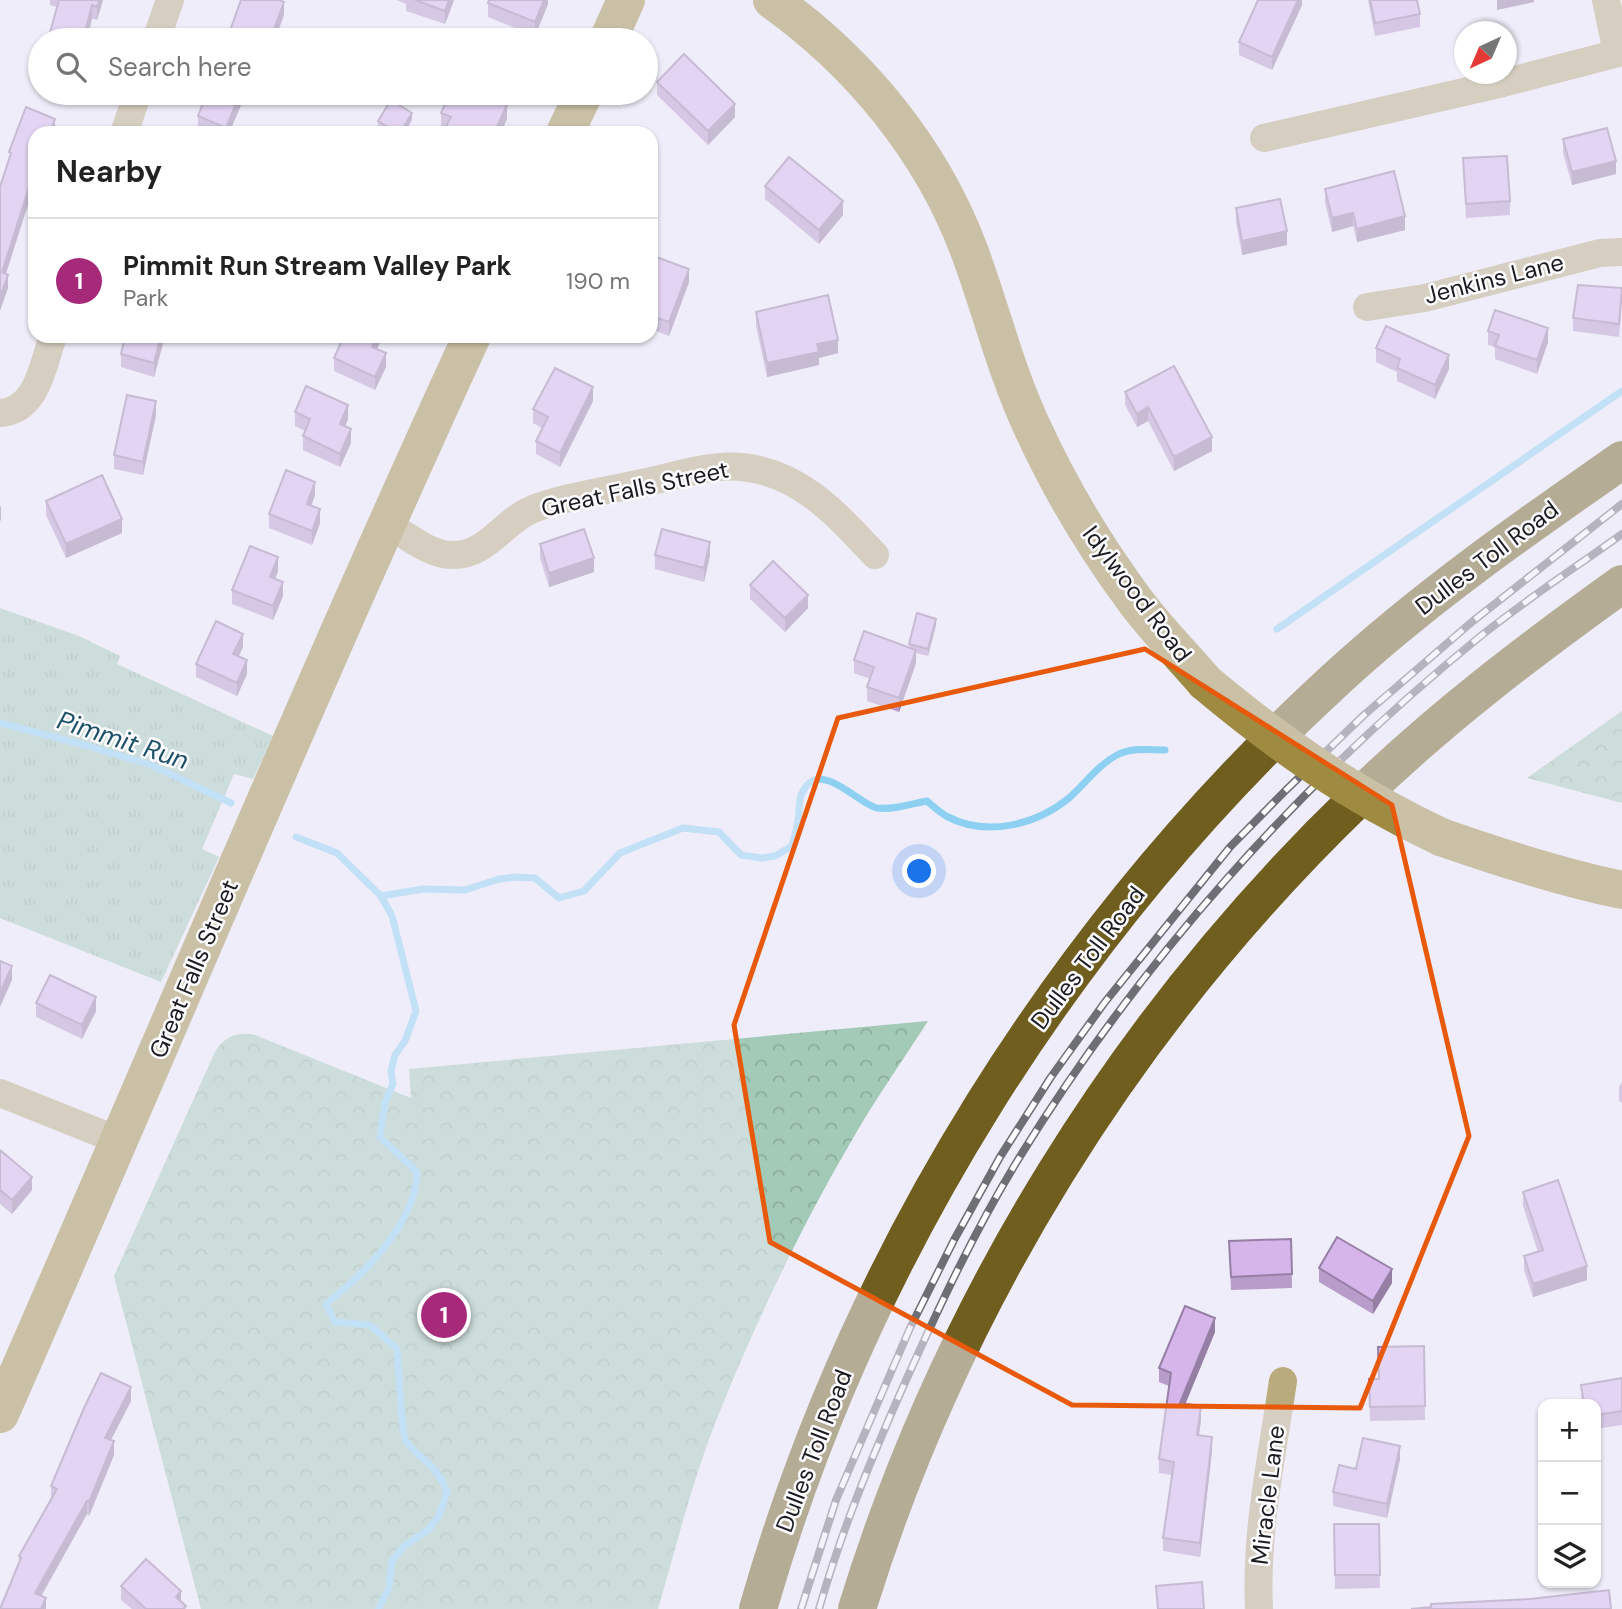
<!DOCTYPE html>
<meta charset="utf-8">
<style>
body{margin:0;font-family:"DM Sans",sans-serif;background:#f2f2f2;color:#222}
.controls{position:absolute;right:21px;bottom:21px;display:grid;overflow:hidden;border-radius:14px;box-shadow:0 2px 5px #0004}
.controls button{width:63px;height:63px;display:grid;place-items:center;padding:0;border:0;border-bottom:2px solid #e0e0e0;background:#fff;color:#222;font:35px sans-serif}
.compass{position:absolute;left:1454px;top:21px;width:63px;height:63px;border-radius:50%;background:#fff;box-shadow:0 2px 5px #0004;rotate:224deg}
.you{position:absolute;left:920px;top:872px;width:24px;height:24px;margin:-18px;border:5px solid #fff;border-radius:50%;background:#1a73e8;box-shadow:0 0 0 10px #1a73e833}
.badge{display:grid;place-items:center;width:46px;height:46px;border-radius:50%;background:#a7297a;color:#fff;font-size:23px;font-weight:700}
.pin{position:absolute;translate:-50% -50%;border:4px solid #fff;box-shadow:0 2px 7px #0006}
.list{margin:0;padding:0;list-style:none}
h2{display:flex;justify-content:space-between;align-items:center;height:91px;margin:0;padding:0 28px;font-size:30px}
h2 small{font-size:23px;font-weight:400;color:#767676}
.list li{display:grid;grid-template-columns:46px 1fr auto;gap:21px;align-items:center;box-sizing:border-box;height:126px;padding:0 28px;border-top:2px solid #e0e0e0}
.list b{display:block;font-size:26px;white-space:nowrap}
.list p{margin:0;font-size:23px;white-space:nowrap;color:#767676}
.list em{font-size:23px;font-style:normal;color:#767676}
.icon{flex:none;width:38px;height:38px;fill:none;stroke:currentColor;stroke-width:2;stroke-linecap:round;stroke-linejoin:round}
.map{position:relative;flex:none;width:1622px;height:1609px;overflow:hidden}
.search{position:absolute;background:#fff;box-shadow:0 2px 5px #0004;left:28px;top:28px;width:630px;height:77px;display:flex;align-items:center;gap:18px;box-sizing:border-box;padding:0 24px;border-radius:38px;color:#767676;font-size:26px}
.panel{position:absolute;background:#fff;box-shadow:0 2px 5px #0004;left:28px;top:126px;width:630px;height:217px;border-radius:21px}
.map>svg:first-child{display:block}
.grass{fill:url(#grass-tufts)}
.forest{fill:url(#forest-crowns)}
.lines{fill:none;stroke-linecap:round;stroke-linejoin:round}
.stream{stroke:#8dd0f1;stroke-width:7}
.street{stroke:#b9ab7d;stroke-width:28}
.secondary{stroke:#9e8a40;stroke-width:38}
.highway{stroke:#6f5e1d;stroke-width:38}
.rail-casing{stroke:#6e6e75;stroke-width:8}
.rail{stroke:#fcfcfe;stroke-width:5;stroke-dasharray:16;stroke-linecap:butt}
.secondary-bridge{stroke:#9e8a40;stroke-width:38}
.wall{fill:#b89cca}
.shaded-wall{fill:#967fa4}
.building{fill:#d6b5eb;stroke:#967fa4;stroke-width:2}
.marked{fill:none;stroke:#e8590c;stroke-width:5;stroke-linejoin:round}
.labels{text-anchor:middle;stroke-width:5;stroke-linejoin:round;paint-order:stroke}
.street-label{font-size:24px;fill:#1c1c20;stroke:#fcfcfe}
.water-label{font-size:26px;font-style:italic;fill:#1c5168;stroke:#fcfcfe}
</style>
<div class="map">
<svg width="1622" height="1609" viewBox="0 0 1622 1609">
<defs>
<pattern id="grass-tufts" width="24" height="20" patternUnits="userSpaceOnUse" patternTransform="scale(1.75)"><rect width="24" height="20" fill="#a3cab6"/><path d="M3 7l-1-3M5 7V3M7 7l1-3M15 17l-1-3M17 17v-4M19 17l1-3" fill="none" stroke="#8cad9c"/></pattern>
<pattern id="forest-crowns" width="20" height="18" patternUnits="userSpaceOnUse" patternTransform="scale(1.75)"><rect width="20" height="18" fill="#a3cab6"/><path d="M2 6a3 3 0 1 1 6 0M12 15a3 3 0 1 1 6 0" fill="none" stroke="#8cad9c"/></pattern>
</defs>
<rect width="100%" height="100%" fill="#eeedf9"/>
<!-- grass -->
<path class="grass" d="M0,608L79,636L120,656L117,664L273,736L253,779L234,774L202,849L219,857L161,982L0,918Z"/>
<!-- forest -->
<path class="forest" d="M1622,711V803L1527,778Z
M928,1021C901,1063 872,1104 848,1147C799,1231 754,1326 718,1416C693,1478 677,1544 658,1609H201L114,1276L214,1054C223,1037 237,1031 255,1035L411,1098L409,1069Z"/>
<g class="lines">
<!-- stream -->
<path class="stream" d="M1277,629L1622,391
M0,723L88,746L151,765L231,803
M296,837L337,853L381,896L392,916L416,1011L405,1041L395,1055L391,1071L393,1084L385,1102L380,1137L417,1172C416,1224 364,1274 326,1304L335,1322L370,1325L397,1349C399,1364 401,1434 406,1441C422,1462 436,1463 447,1492L439,1516L429,1529L404,1546L392,1561L389,1588L378,1609
M381,896L423,889L465,890L499,879L516,877L535,878L559,898L584,891L620,853L683,828L719,832L741,855L762,858L775,856L792,846C794,838 797,829 798,820C800,811 798,800 802,793C819,756 859,805 877,808C893,810 911,804 927,801C933,806 940,813 948,817C987,837 1036,825 1069,798C1085,784 1098,765 1117,755C1132,747 1150,750 1165,750"/>
<!-- street -->
<path class="street" d="M1606,0L1617,53
M156,40L170,0
M124,133L138,93
M1264,138L1503,83L1622,52
M1367,307L1425,298L1600,253L1622,252
M0,413C37,411 43,365 53,336
M386,523C405,534 429,555 452,555C487,556 503,521 533,509C567,496 606,491 642,483C673,477 709,464 741,467C800,472 837,515 875,555
M0,1093L120,1141
M1259,1609C1255,1533 1272,1456 1283,1381"/>
<!-- secondary -->
<path class="secondary" d="M772,0C859,62 931,149 969,250C991,309 1006,372 1033,429C1061,490 1096,548 1136,602C1157,630 1182,655 1205,682
M608,40L626,0
M565,133L584,93
M1441,837C1501,858 1560,877 1622,890
M0,1414C158,1055 308,692 472,336"/>
<!-- highway -->
<path class="highway" d="M758,1609C859,1256 1065,928 1335,680C1424,598 1523,529 1622,460
M857,1609C951,1303 1127,1020 1358,798C1439,719 1530,650 1622,584"/>
<!-- rail casing -->
<g class="rail-casing">
<path id="rail" d="M801,1609L836,1500L910,1328L954,1240L1000,1157L1051,1077L1105,1002L1230,847L1286,790L1364,715L1473,621L1622,504
M819,1609C842,1529 873,1454 907,1378C940,1305 974,1232 1016,1163C1139,962 1299,783 1482,635C1527,599 1576,567 1622,534"/>
</g>
<!-- rail -->
<use href="#rail" class="rail"/>
<!-- secondary-bridge -->
<path class="secondary-bridge" d="M1205,682C1280,745 1352,795 1441,837"/>
</g>
<!-- wall -->
<path class="wall" d="M50,0H103L97,20L50,5Z
M397,0H454L445,24L406,11V4Z
M548,0V4L535,36L488,17V3Z
M1302,0V5L1272,70L1239,55V42Z
M1368,0H1417L1420,14V27L1375,36Z
M40,71V90H39V76Z
M657,82L735,117L708,145L657,95Z
M51,93H73L72,98Z
M245,93V96L229,133H206L198,130V116Z
M441,113L507,119L445,128L441,127Z
M412,120L404,133H387L378,128V121Z
M1563,139L1616,174L1572,185L1563,153Z
M1463,158L1510,201V215L1466,218Z
M765,186L843,215L819,244L765,199Z
M1325,189L1405,230L1357,242L1353,226L1332,232L1325,203Z
M1236,208L1287,245L1242,255L1236,222Z
M651,255L689,282L669,336L651,329Z
M1622,302L1619,337L1573,331V318Z
M756,312L838,353L819,358V365L767,377L756,326Z
M1488,331L1548,342L1537,374L1495,359V347L1488,345Z
M125,336H165L154,377L121,367V354Z
M1376,348L1449,369L1435,399L1397,381V372L1376,362Z
M377,349L386,367L375,390L334,371V358Z
M1125,392L1212,451L1174,471L1148,421L1137,427L1125,405Z
M593,401L560,467L536,454V441L542,428L533,423V409Z
M295,412L348,419L345,426L351,443L340,467L303,450V436L305,431L295,426Z
M156,415L143,475L114,469V455Z
M315,495L311,506L320,523L312,545L269,528V514Z
M46,501L122,533L66,558L46,515Z
M540,544L594,572L549,587L540,558Z
M655,555H710L704,582L655,569Z
M278,571L275,579L283,596L273,620L232,604V590Z
M750,585L808,608L785,632L750,599Z
M936,625L928,656L916,653V663L899,712L867,701V687L870,679L854,673V660L909,647V644Z
M243,647L239,656L247,674L237,696L196,677V664Z
M36,1003L96,1011L82,1039L36,1017Z
M1622,1082V1103L1619,1101V1087Z
M0,1150L32,1190L12,1214L0,1204Z
M1523,1192L1587,1280L1533,1297L1524,1270V1256L1538,1252L1523,1206Z
M1291,1239L1292,1288L1231,1290L1229,1241Z
M1319,1268L1392,1283L1373,1314L1319,1282Z
M1215,1332L1185,1404L1201,1420L1199,1435L1212,1451L1200,1557L1163,1551V1538L1172,1475L1159,1473V1459L1169,1386L1159,1382V1368Z
M1424,1346L1425,1420L1370,1421L1369,1379H1379Z
M1622,1378V1425L1596,1429V1404H1582L1581,1385Z
M131,1401L111,1440L114,1455L89,1516L87,1514L41,1596L46,1609L19,1564V1556L51,1498V1486Z
M1400,1459L1387,1518L1333,1506V1492Z
M1334,1524H1379L1380,1588L1335,1589Z
M121,1586L181,1601L186,1609H132L121,1600Z"/>
<!-- shaded-wall -->
<path class="shaded-wall" d="M99,0H103L97,20V7Z
M449,0H454L445,24V11Z
M544,0H548V4L535,36V22Z
M1298,0H1302V5L1272,70V57Z
M1497,0H1534V2L1497,10Z
M284,2V15L275,40H270Z
M92,5V19L87,40H83Z
M240,93H245V96L229,133H226V128Z
M735,104V117L708,145V131Z
M507,105V119L501,133H494Z
M412,113V120L404,133H400Z
M55,119V133H50Z
M1616,161V174L1572,185V172Z
M35,169V183L2,286V272Z
M843,201V215L819,244V230Z
M1353,213V226L1332,232V218Z
M1405,216V230L1357,242V229Z
M1287,231V245L1242,255V241Z
M689,269V282L669,336V322Z
M8,275V288L0,311V297Z
M1548,328V342L1537,374V360Z
M161,336H165L154,377V363Z
M377,336H383L372,360V347Z
M838,340V353L819,358V365L767,377V363L817,344Z
M386,353V367L375,390V377Z
M1449,355V369L1435,399V385Z
M593,387V401L560,467V453Z
M156,401V415L143,475V462Z
M348,405V419L340,438V424Z
M1148,407V421L1137,427V414Z
M351,429V443L340,467V454Z
M1212,437V451L1174,471V457Z
M315,482V495L307,517V504Z
M1,505V519L0,522V508Z
M320,509V523L312,545V531Z
M122,519V533L66,558V544Z
M710,542V555L704,582V568Z
M278,557V571L270,591V577Z
M594,558V572L549,587V573Z
M283,582V596L273,620V606Z
M808,595V608L785,632V618Z
M936,619V625L928,656V649Z
M243,634V647L233,667V654Z
M916,650V663L899,712V698Z
M247,660V674L237,696V683Z
M12,966V980L0,1007V993Z
M96,997V1011L82,1039V1025Z
M32,1177V1190L12,1214V1200Z
M1587,1266V1280L1533,1297V1284Z
M1392,1269V1283L1373,1314V1301Z
M1215,1318V1332L1180,1417V1403Z
M131,1387V1401L105,1451V1438Z
M1201,1406V1420L1197,1449V1435Z
M1212,1437V1451L1200,1557V1543Z
M114,1441V1455L89,1516V1502Z
M1400,1446V1459L1387,1518V1504Z
M87,1501V1514L35,1607V1593Z
M181,1591V1605L176,1597Z
M46,1598V1609H41Z"/>
<!-- building -->
<path class="building" d="M59,0H99L97,7L92,5L83,40H48Z
M241,0H279L284,2L270,40H231L227,39Z
M415,0H449L445,11Z
M489,0H544L535,22L488,3Z
M1258,0H1298L1272,57L1239,42Z
M1370,0H1417L1420,14L1375,23Z
M684,54L735,104L708,131L657,82Z
M207,93H240L226,128L198,116Z
M450,93H480L507,105L494,133L443,132L451,117L441,113Z
M391,100L412,113L400,133H398L378,121Z
M26,107L55,119L50,133H35V169L2,272L8,275L0,297V187L11,153L9,152Z
M1607,128L1616,161L1572,172L1563,139Z
M1507,156L1510,201L1466,204L1463,158Z
M789,157L843,201L819,230L765,186Z
M1394,171L1405,216L1357,229L1353,213L1332,218L1325,189Z
M1280,199L1287,231L1242,241L1236,208Z
M651,255L689,269L669,322L651,316Z
M1578,285L1622,288L1619,324L1573,318Z
M828,295L838,340L817,344L819,352L767,363L756,312Z
M1495,310L1548,328L1537,360L1495,346L1499,335L1488,331Z
M1386,326L1449,355L1435,385L1397,368L1400,359L1376,348Z
M125,336H161L154,363L121,354Z
M344,336H377L372,347L386,353L375,377L334,358Z
M1174,366L1212,437L1174,457L1148,407L1137,414L1125,392Z
M555,368L593,387L560,453L536,441L548,417L533,409Z
M306,386L348,405L340,424L351,429L340,454L303,436L310,419L295,412Z
M127,395L156,401L143,462L114,455Z
M286,470L315,482L307,504L320,509L312,531L269,514Z
M102,475L122,519L66,544L46,501Z
M584,529L594,558L549,573L540,544Z
M662,529L710,542L704,568L655,555Z
M250,546L278,557L270,577L283,582L273,606L232,590Z
M773,561L808,595L785,618L750,585Z
M917,613L936,619L928,649L909,644Z
M216,621L243,634L233,654L247,660L237,683L196,664Z
M864,631L916,650L899,698L867,687L874,667L854,660Z
M0,961L12,966L0,993Z
M50,975L96,997L82,1025L36,1003Z
M0,1150L32,1177L12,1200L0,1190Z
M1558,1180L1587,1266L1533,1284L1524,1256L1543,1250L1523,1192Z
M1337,1237L1392,1269L1373,1301L1319,1268Z
M1291,1239L1292,1274L1231,1277L1229,1241Z
M1185,1306L1215,1318L1180,1403L1201,1406L1197,1435L1212,1437L1200,1543L1163,1538L1174,1462L1159,1459L1171,1373L1159,1368Z
M1424,1346L1425,1406L1370,1407L1369,1379H1379L1378,1347Z
M101,1373L131,1387L105,1438L114,1441L89,1502L87,1501L35,1593L46,1598L41,1609H0L21,1558L19,1556L57,1489L51,1486L84,1408Z
M1622,1378V1411L1596,1415V1404H1584L1581,1385Z
M1363,1438L1400,1446L1387,1504L1333,1492L1339,1465L1356,1469Z
M1334,1524H1379L1380,1575H1335Z
M146,1559L181,1591L176,1597L186,1606L183,1609H146L121,1586Z
M1202,1582L1204,1609H1158L1156,1586Z
M1609,1590L1611,1609H1411L1431,1607V1604L1530,1599Z"/>
<!-- marked area -->
<path d="M0 0H1622V1609H0ZM1145,649L1392,805L1469,1136L1360,1408L1072,1405L770,1242L734,1025L838,718Z" fill="#eeedf9" fill-opacity=".55" fill-rule="evenodd"/>
<path class="marked" d="M1145,649L1392,805L1469,1136L1360,1408L1072,1405L770,1242L734,1025L838,718Z"/>
<g class="labels">
<!-- street labels -->
<g class="street-label">
<text transform="translate(1494 279) rotate(-14)" y="8">Jenkins Lane</text>
<text transform="translate(635 489) rotate(-12)" y="8">Great Falls Street</text>
<text transform="translate(1487 558) rotate(-37)" y="8">Dulles Toll Road</text>
<text transform="translate(1137 594) rotate(53)" y="8">Idylwood Road</text>
<text transform="translate(1088 958) rotate(-53)" y="8">Dulles Toll Road</text>
<text transform="translate(194 969) rotate(-67)" y="8">Great Falls Street</text>
<text transform="translate(814 1451) rotate(-69)" y="8">Dulles Toll Road</text>
<text transform="translate(1268 1495) rotate(-83)" y="8">Miracle Lane</text>
</g>
<!-- water labels -->
<g class="water-label">
<text transform="translate(123 740) rotate(18)" y="9">Pimmit Run</text>
</g>
</g>
</svg>
<div class="controls">
<button>+</button>
<button>−</button>
<button><svg class="icon" aria-label="layers" viewBox="0 0 24 24"><path d="M12 4l9 5-9 5-9-5zM3 14l9 5 9-5"/></svg></button>
</div>
<svg class="compass" viewBox="-18 -18 36 36"><path d="M0-13l5 13h-10z" fill="#e53935"/><path d="M0 13l5-13h-10z" fill="#767676"/></svg>
<div class="you"></div>
<div class="pin badge" style="left:444px;top:1315px">1</div>
<div class="search"><svg class="icon" aria-label="search" viewBox="0 0 24 24"><circle cx="10" cy="10" r="6"/><path d="M15 15l6 6"/></svg>Search here</div>
<section class="panel">
<h2>Nearby<small></small></h2>
<ul class="list">
<li><span class="badge">1</span><div><b>Pimmit Run Stream Valley Park</b><p>Park</p></div><em>190 m</em></li>
</ul>
</section>
</div>
